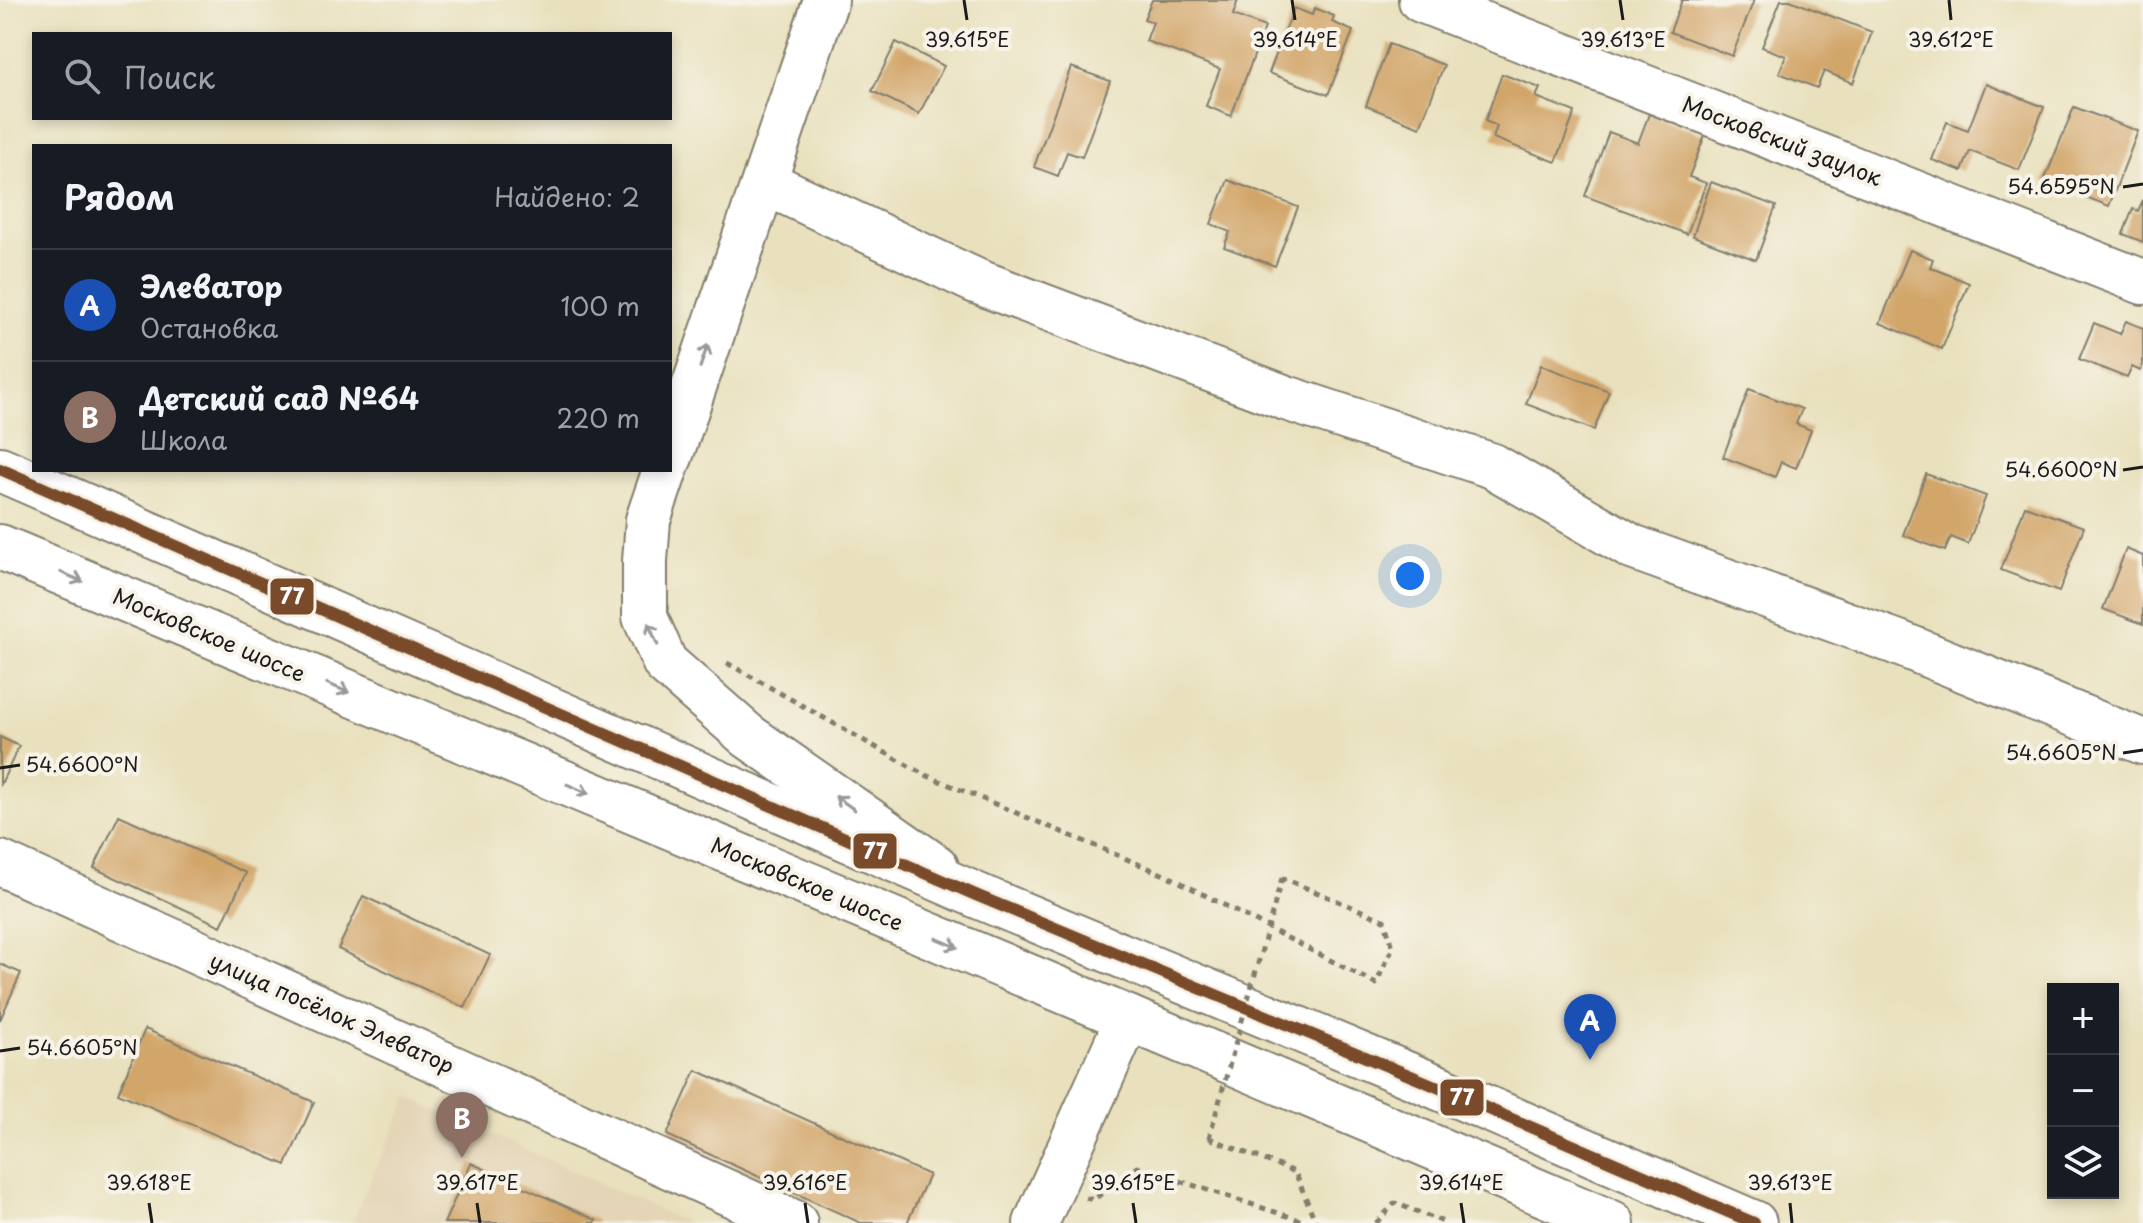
<!DOCTYPE html>
<html lang="ru">
<meta charset="utf-8">
<style>
body{margin:0;font-family:"Playpen Sans",sans-serif;background:#242831;color:#f1f3f6}
.controls{position:absolute;right:24px;bottom:24px;display:grid;overflow:hidden;border-radius:0px;box-shadow:0 4px 12px #0003}
.controls button{width:72px;height:72px;display:grid;place-items:center;padding:0;border:0;border-bottom:2px solid #363941;background:#171b24;color:#f1f3f6;font:40px sans-serif}
.you{position:absolute;left:1410px;top:576px;width:28px;height:28px;margin:-20px;border:6px solid #fff;border-radius:50%;background:#1a73e8;box-shadow:0 0 0 12px #1a73e833}
.badge{display:grid;place-items:center;width:52px;height:52px;border-radius:50%;background:#d690ce;color:#fff;font-size:26px;font-weight:700}
.pin{position:absolute;translate:-50% -66px;filter:drop-shadow(0 2px 4px #0008)}
.pin::after{content:'';position:absolute;top:42px;width:28px;height:24px;background:inherit;clip-path:polygon(0 0,100% 0,50% 100%)}
.list{margin:0;padding:0;list-style:none}
h2{display:flex;justify-content:space-between;align-items:center;height:104px;margin:0;padding:0 32px;font-size:34px}
h2 small{font-size:26px;font-weight:400;color:#9ea1a6}
.list li{display:grid;grid-template-columns:52px 1fr auto;gap:24px;align-items:center;box-sizing:border-box;height:112px;padding:0 32px;border-top:2px solid #363941}
.list b{display:block;font-size:30px;white-space:nowrap}
.list p{margin:0;font-size:26px;white-space:nowrap;color:#9ea1a6}
.list em{font-size:26px;font-style:normal;color:#9ea1a6}
.icon{flex:none;width:44px;height:44px;fill:none;stroke:currentColor;stroke-width:2;stroke-linecap:round;stroke-linejoin:round}
.map{position:relative;flex:none;width:2143px;height:1223px;overflow:hidden}
.search{position:absolute;background:#171b24;box-shadow:0 4px 12px #0003;left:32px;top:32px;width:640px;height:88px;display:flex;align-items:center;gap:20px;box-sizing:border-box;padding:0 28px;border-radius:0px;color:#9ea1a6;font-size:30px}
.panel{position:absolute;background:#171b24;box-shadow:0 4px 12px #0003;left:32px;top:144px;width:640px;height:328px;border-radius:0px}
.map>svg:first-child{display:block}
.built{fill:#e4d5b7}
.building{fill:#d2a569}
.lines{fill:none;stroke-linecap:round;stroke-linejoin:round}
.minor-casing{stroke:#827e6d;stroke-width:48}
.highway-casing{stroke:#827e6d;stroke-width:48}
.path{stroke:#827e6d;stroke-width:5;stroke-dasharray:6 6;stroke-linecap:butt}
.minor{stroke:#fff;stroke-width:44}
.highway{stroke:#fff;stroke-width:44}
.path-bridge{stroke:#827e6d;stroke-width:5;stroke-dasharray:6 6;stroke-linecap:butt}
.bus-1-casing{stroke:#f7f3e8;stroke-width:18}
.bus-1{stroke:#7a4b2a;stroke-width:12}
.oneway{stroke:#999}
.ticks{fill:none;stroke:#1c1c1c;stroke-width:3}
.labels{text-anchor:middle;stroke-width:8;stroke-linejoin:round;paint-order:stroke}
.street-label{font-size:22px;fill:#1c1c1c;stroke:#f7f3e8}
.ticks-label{font-size:20px;text-anchor:middle;fill:#1c1c1c;stroke:#f7f3e8;stroke-width:8;stroke-linejoin:round;paint-order:stroke}
.line-badge{stroke:#f7f3e8;stroke-width:3}
.badge-label{font-size:22px;text-anchor:middle;font-weight:bold;fill:#fff}
</style>
<div class="map">
<svg width="2143" height="1223" viewBox="0 0 2143 1223">
<rect width="100%" height="100%" fill="#f7f3e8"/>
<filter id="ink" filterUnits="userSpaceOnUse"><feTurbulence type="fractalNoise" baseFrequency=".0125" numOctaves="2"/><feDisplacementMap in="SourceGraphic" scale="16" xChannelSelector="R" yChannelSelector="G"/><feConvolveMatrix kernelMatrix="1 2 1 2 8 2 1 2 1" color-interpolation-filters="sRGB"/></filter>
<filter id="wash" filterUnits="userSpaceOnUse"><feTurbulence type="fractalNoise" baseFrequency=".006" numOctaves="4" result="noise"/><feDisplacementMap in="SourceGraphic" scale="32" xChannelSelector="R" yChannelSelector="G"/><feGaussianBlur stdDeviation="1.8" result="paint"/><feColorMatrix in="noise" values="0 0 0 0 0 0 0 0 0 0 0 0 0 0 0 0 0 1.4 0 .05"/><feComposite in="paint" operator="in"/></filter>
<g filter="url(#wash)">
<rect width="100%" height="100%" fill="#e9e1be"/>
<!-- built -->
<path class="built" d="M408,1097L688,1223H362L353,1219Z"/>
<g id="blocks">
<!-- building -->
<path class="building" d="M1152,0H1238L1233,15L1265,27L1231,116L1206,106L1220,69L1146,41L1153,22L1144,19Z
M1682,0H1754L1732,56L1670,32Z
M1781,0H1790L1872,32L1853,83L1824,71L1817,88L1779,73L1786,56L1762,47Z
M1294,8L1312,15L1315,8L1334,16L1332,22L1353,31L1328,95L1269,73Z
M896,42L944,66L919,114L872,91Z
M1389,44L1444,65L1420,127L1366,106Z
M1071,67L1110,81L1082,157L1067,152L1058,176L1034,167Z
M1502,74L1540,88L1536,97L1575,112L1556,162L1493,138L1497,126L1485,121Z
M1986,84L2044,107L2019,170L1970,151L1962,171L1932,160L1947,122L1968,130Z
M2074,107L2138,131L2109,206L2044,181Z
M1649,114L1705,135L1689,177L1706,183L1687,234L1585,196L1609,132L1638,143Z
M1228,180L1298,207L1275,266L1224,247L1230,232L1211,224Z
M1711,182L1776,206L1756,260L1693,236Z
M2143,200V242L2123,234L2133,209L2138,211Z
M1910,250L1933,259L1930,267L1969,283L1942,349L1880,323Z
M2126,321L2143,328V364L2141,371L2132,367L2127,378L2079,359L2094,323L2120,334Z
M1541,365L1609,391L1594,430L1526,404Z
M1749,389L1802,409L1796,424L1811,430L1796,468L1781,462L1775,477L1723,457Z
M1926,474L1986,496L1968,544L1951,537L1945,551L1903,535Z
M2025,506L2084,527L2059,592L2001,570Z
M2126,549L2143,556V624L2103,609Z
M0,737L19,746L0,786Z
M119,815L246,873L221,926L94,868Z
M363,896L490,955L465,1008L338,949Z
M0,964L21,973L0,1020Z
M145,1029L314,1102L286,1165L118,1093Z
M696,1070L929,1175L907,1223H861L667,1135Z
M471,1163L596,1220L595,1223H444Z"/>
</g>
</g>
<g filter="url(#ink)">
<use href="#blocks" fill-opacity="0" stroke="#827e6d" stroke-width="2"/>
<g class="lines">
<!-- minor casing -->
<g class="minor-casing">
<path id="minor" d="M1421,0L2143,282
M764,182L976,281L1286,398L1493,466L1632,547L1896,642L2143,742
M670,457L826,0
M665,470L648,520L645,561V617L665,663L748,736L936,867
M0,863L795,1223
M1036,1223L1128,1018"/>
</g>
<!-- highway casing -->
<g class="highway-casing">
<path id="highway" d="M0,469L978,896L1428,1083L1754,1223
M0,547L1128,1018L1612,1223"/>
</g>
<!-- path -->
<path class="path" d="M727,663L923,774L1172,878L1376,984L1393,947L1384,920L1282,878
M1209,1138L1295,1172L1316,1223
M1086,1198L1093,1200L1137,1167L1309,1223
M1376,1223L1395,1203L1446,1223"/>
<!-- minor -->
<use href="#minor" class="minor"/>
<!-- highway -->
<use href="#highway" class="highway"/>
<!-- path-bridge -->
<path class="path-bridge" d="M1209,1138L1282,878"/>
<!-- bus-1 casing -->
<g class="bus-1-casing">
<path id="bus-1" d="M0,469L978,896L1428,1083L1754,1223"/>
</g>
<!-- bus-1 -->
<use href="#bus-1" class="bus-1"/>
</g>
<!-- one-way arrows -->
<defs><path id="oneway-shaft" d="M-6 0H5M1.5-3L5.5 0L1.5 3" fill="none" stroke-width="1.6" stroke-linecap="round" stroke-linejoin="round" transform="scale(2)"/></defs>
<g class="oneway">
<use href="#oneway-shaft" transform="translate(704 356) rotate(-71)"/>
<use href="#oneway-shaft" transform="translate(72 577) rotate(23)"/>
<use href="#oneway-shaft" transform="translate(653 634) rotate(-113)"/>
<use href="#oneway-shaft" transform="translate(338 688) rotate(23)"/>
<use href="#oneway-shaft" transform="translate(578 789) rotate(23)"/>
<use href="#oneway-shaft" transform="translate(845 803) rotate(-145)"/>
<use href="#oneway-shaft" transform="translate(947 943) rotate(23)"/>
</g>
</g>
<!-- ticks -->
<path class="ticks" d="M964,0L967,20M1292,0L1295,20M1620,0L1623,20M1949,0L1951,20M2123,187L2143,184M2123,470L2143,467M2123,753L2143,750M0,768L20,765M0,1051L20,1048M149,1203L152,1223M477,1203L480,1223M805,1203L808,1223M1133,1203L1136,1223M1461,1203L1464,1223M1790,1203L1792,1223"/>
<g class="labels">
<!-- street labels -->
<g class="street-label">
<text transform="translate(1782 141) rotate(21)" y="8">Московский заулок</text>
<text transform="translate(209 635) rotate(23)" y="8">Московское шоссе</text>
<text transform="translate(807 884) rotate(23)" y="8">Московское шоссе</text>
<text transform="translate(332 1013) rotate(24)" y="8">улица посёлок Элеватор</text>
</g>
</g>
<g class="ticks-label">
<text x="967" y="47">39.615°E</text>
<text x="1295" y="47">39.614°E</text>
<text x="1623" y="47">39.613°E</text>
<text x="1951" y="47">39.612°E</text>
<text x="2061" y="194">54.6595°N</text>
<text x="2061" y="477">54.6600°N</text>
<text x="2061" y="760">54.6605°N</text>
<text x="82" y="772">54.6600°N</text>
<text x="82" y="1055">54.6605°N</text>
<text x="149" y="1190">39.618°E</text>
<text x="477" y="1190">39.617°E</text>
<text x="805" y="1190">39.616°E</text>
<text x="1133" y="1190">39.615°E</text>
<text x="1461" y="1190">39.614°E</text>
<text x="1790" y="1190">39.613°E</text>
</g>
<g class="line-badge">
<rect x="269" y="577" width="46" height="39" rx="8" fill="#7a4b2a"/>
<rect x="852" y="832" width="46" height="38" rx="8" fill="#7a4b2a"/>
<rect x="1439" y="1078" width="46" height="39" rx="8" fill="#7a4b2a"/>
</g>
<g class="badge-label">
<text x="292" y="604">77</text>
<text x="875" y="859">77</text>
<text x="1462" y="1105">77</text>
</g>
</svg>
<div class="controls">
<button>+</button>
<button>−</button>
<button><svg class="icon" aria-label="layers" viewBox="0 0 24 24"><path d="M12 4l9 5-9 5-9-5zM3 14l9 5 9-5"/></svg></button>
</div>
<div class="you"></div>
<div class="pin badge" style="left:1590px;top:1060px;background:#1a4fb4">A</div>
<div class="pin badge" style="left:462px;top:1158px;background:#8d6e63">B</div>
<div class="search"><svg class="icon" aria-label="search" viewBox="0 0 24 24"><circle cx="10" cy="10" r="6"/><path d="M15 15l6 6"/></svg>Поиск</div>
<section class="panel">
<h2>Рядом<small>Найдено: 2</small></h2>
<ul class="list">
<li><span class="badge" style="background:#1a4fb4">A</span><div><b>Элеватор</b><p>Остановка</p></div><em>100 m</em></li>
<li><span class="badge" style="background:#8d6e63">B</span><div><b>Детский сад №64</b><p>Школа</p></div><em>220 m</em></li>
</ul>
</section>
</div>
